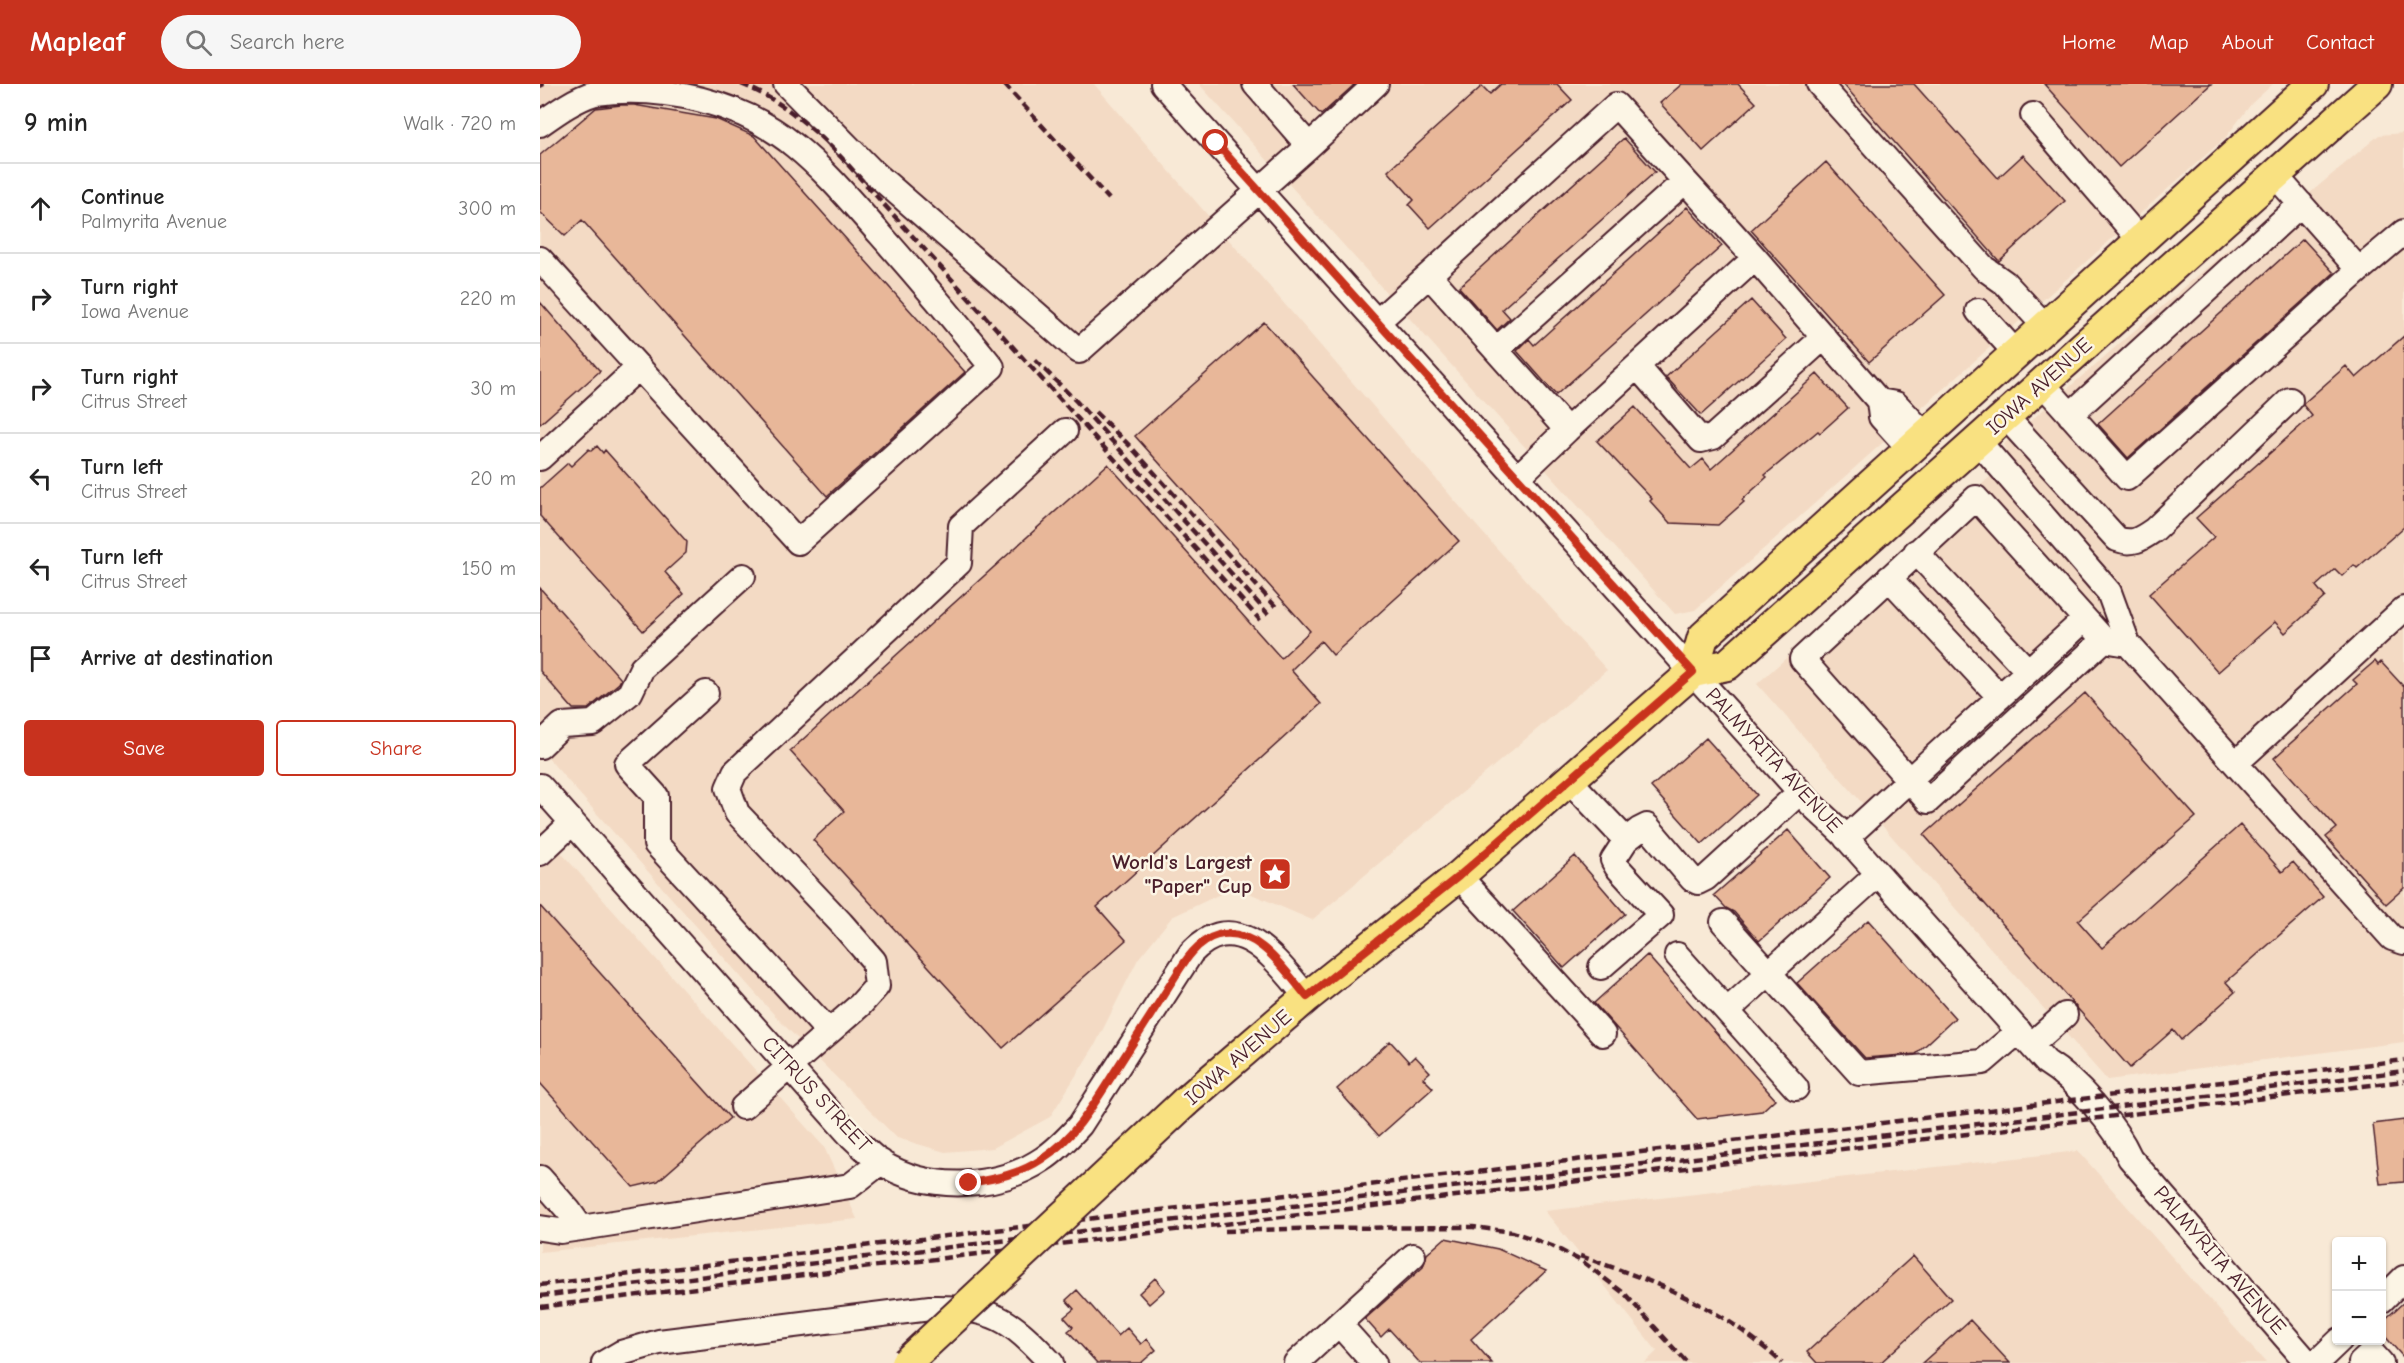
<!DOCTYPE html>
<meta charset="utf-8">
<style>
body{margin:0;font-family:"Comic Neue",sans-serif;background:#f6f6f6;color:#222}
.controls{position:absolute;right:18px;bottom:18px;display:grid;overflow:hidden;border-radius:6px;box-shadow:0 2px 4px #0004}
.controls button{width:54px;height:54px;display:grid;place-items:center;padding:0;border:0;border-bottom:2px solid #e0e0e0;background:#fff;color:#222;font:30px sans-serif}
.stop{position:absolute;width:18px;height:18px;margin:-14px;border:4px solid #c8321e;border-radius:50%;background:#fff}
.stop.end{background:#c8321e;border-color:#fff;box-shadow:0 2px 6px #0008}
.list{margin:0;padding:0;list-style:none}
h2{display:flex;justify-content:space-between;align-items:center;height:78px;margin:0;padding:0 24px;font-size:26px}
h2 small{font-size:20px;font-weight:400;color:#767676}
.list li{display:grid;grid-template-columns:39px 1fr auto;gap:18px;align-items:center;box-sizing:border-box;height:90px;padding:0 24px;border-top:2px solid #e0e0e0}
.list b{display:block;font-size:22px;white-space:nowrap}
.list p{margin:0;font-size:20px;white-space:nowrap;color:#767676}
.list em{font-size:20px;font-style:normal;color:#767676}
.actions{display:flex;gap:12px;padding:18px 24px}
.actions a{flex:1;padding:14px 0;border:2px solid #c8321e;border-radius:6px;text-align:center;font-size:21px;color:#c8321e}
.actions .main{background:#c8321e;color:#fff}
.icon{flex:none;width:33px;height:33px;fill:none;stroke:currentColor;stroke-width:2;stroke-linecap:round;stroke-linejoin:round}
.map{position:relative;flex:none;width:1864px;height:1279px;overflow:hidden}
header{display:flex;align-items:center;gap:36px;box-sizing:border-box;height:84px;padding:0 30px;background:#c8321e;color:#fff}
header strong{font-size:28px}
nav{display:flex;gap:33px;margin-inline-start:auto;font-size:21px}
.search{width:420px;height:54px;background:#f6f6f6;display:flex;align-items:center;gap:15px;box-sizing:border-box;padding:0 21px;border-radius:33px;color:#767676;font-size:22px}
main{display:flex}
aside{flex:1;background:#fff}
.map>svg:first-child{display:block}
.built{fill:#f3dac4}
.building{fill:#e8b799;stroke:#4a1f2b;stroke-width:1.5}
.lines{fill:none;stroke-linecap:round;stroke-linejoin:round}
.minor-casing{stroke:#4a1f2b;stroke-width:28}
.major-casing{stroke:#4a1f2b;stroke-width:34}
.minor{stroke:#fcf5e5;stroke-width:24}
.major{stroke:#f9e181;stroke-width:30}
.rail{stroke:#4a1f2b;stroke-width:4.5;stroke-dasharray:9 4.5;stroke-linecap:butt}
.major-bridge-casing{stroke:#4a1f2b;stroke-width:34;stroke-linecap:butt}
.major-bridge{stroke:#f9e181;stroke-width:30}
.route{stroke:#c8321e;stroke-width:8}
.labels{text-anchor:middle;stroke-width:5;stroke-linejoin:round;paint-order:stroke}
.street-label{font-size:21px;fill:#4a1f2b;stroke:#fcf5e5}
.poi-label{font-size:21px;font-weight:bold;fill:#4a1f2b;stroke:#fcf5e5;text-anchor:end}
</style>
<header>
<strong>Mapleaf</strong>
<div class="search"><svg class="icon" aria-label="search" viewBox="0 0 24 24"><circle cx="10" cy="10" r="6"/><path d="M15 15l6 6"/></svg>Search here</div>
<nav><a>Home</a><a>Map</a><a>About</a><a>Contact</a></nav>
</header>
<main>
<aside>
<h2>9 min<small>Walk · 720 m</small></h2>
<ul class="list">
<li><svg class="icon" aria-label="ahead" viewBox="0 0 24 24"><path d="M12 20V5M6 11l6-6 6 6"/></svg><div><b>Continue</b><p>Palmyrita Avenue</p></div><em>300 m</em></li>
<li><svg class="icon" aria-label="right" viewBox="0 0 24 24"><path d="M7 20v-9h11M14 6l5 5-5 5"/></svg><div><b>Turn right</b><p>Iowa Avenue</p></div><em>220 m</em></li>
<li><svg class="icon" aria-label="right" viewBox="0 0 24 24"><path d="M7 20v-9h11M14 6l5 5-5 5"/></svg><div><b>Turn right</b><p>Citrus Street</p></div><em>30 m</em></li>
<li><svg class="icon" aria-label="left" viewBox="0 0 24 24"><path d="M17 20v-9H6M10 6l-5 5 5 5"/></svg><div><b>Turn left</b><p>Citrus Street</p></div><em>20 m</em></li>
<li><svg class="icon" aria-label="left" viewBox="0 0 24 24"><path d="M17 20v-9H6M10 6l-5 5 5 5"/></svg><div><b>Turn left</b><p>Citrus Street</p></div><em>150 m</em></li>
<li><svg class="icon" aria-label="arrive" viewBox="0 0 24 24"><path d="M6 21V4h12l-3 4 3 4H6"/></svg><div><b>Arrive at destination</b></div></li>
</ul>
<div class="actions"><a class="main">Save</a><a>Share</a></div>
</aside>
<div class="map">
<svg width="1864" height="1279" viewBox="0 0 1864 1279">
<rect width="100%" height="100%" fill="#f8e9d6"/>
<filter id="ink" filterUnits="userSpaceOnUse"><feTurbulence type="fractalNoise" baseFrequency=".0167" numOctaves="2"/><feDisplacementMap in="SourceGraphic" scale="12" xChannelSelector="R" yChannelSelector="G"/><feConvolveMatrix kernelMatrix="1 2 1 2 8 2 1 2 1" color-interpolation-filters="sRGB"/></filter>
<g filter="url(#ink)">
<!-- built -->
<path class="built" d="M0,0H554L942,448L1067,586L772,836L695,803L632,833L598,875L555,961L510,1033L453,1064L405,1068L357,1054L238,935L0,665Z
M659,0H1733L1712,19L1686,53L1155,526L1135,530Z
M1864,49V958L1567,996L1217,600L1468,377L1464,360L1694,160L1726,146L1839,51Z
M0,745L284,1063L317,1135L0,1168Z
M1538,1067L1726,1279H1105L1117,1267L1005,1127Z"/>
<!-- building -->
<path class="building" d="M753,0H815L781,31Z
M961,0H1017L1032,16L890,144L869,121L874,116L848,87L942,2L950,10Z
M1142,0H1198L1216,19L1163,67L1120,19Z
M1303,0H1374L1458,94L1483,71L1525,117L1459,177Z
M1504,0H1671L1579,83Z
M81,21H94L176,35L214,52L425,288L287,412L42,136L25,152L0,128V71L56,24Z
M1084,54L1115,88L962,225L970,234L957,246L919,203Z
M1286,78L1405,211L1329,278L1211,146Z
M1147,123L1182,162L1016,311L977,267L989,255L994,261Z
M1763,155L1794,189L1588,374L1558,340Z
M1211,216L1246,255L1161,331L1126,293Z
M0,218L60,287L0,340Z
M724,238L919,457L793,571L781,557L751,586L781,620L557,823L586,856L463,964L273,756L304,727L250,667L568,380L741,574L770,547L595,352Z
M1864,252V443L1817,484L1814,481L1802,492L1795,485L1776,502L1785,513L1745,549L1735,538L1678,588L1609,510L1674,453L1656,434L1772,332L1763,321L1764,319L1806,282L1816,294Z
M1277,290L1308,324L1280,349L1278,347L1225,391L1227,393L1202,416L1204,418L1178,441L1130,439L1110,417L1112,415L1057,357L1095,323L1151,385L1163,375L1171,385Z
M57,362L63,369L65,366L147,458L146,469L125,488L144,510L103,547L0,432V404L28,379L31,382L49,365L51,367Z
M0,504L81,595L79,599L48,625H33L0,587Z
M1835,577L1838,581L1841,578L1864,603V804L1846,820L1786,753L1797,744L1734,674L1817,600L1813,596Z
M1545,609L1656,733L1538,837L1562,864L1700,741L1742,788L1753,778L1783,813L1686,898L1695,908L1641,956L1633,946L1590,984L1384,751Z
M1166,654L1217,711L1162,760L1111,703Z
M1248,746L1290,794L1219,857L1194,828L1186,824L1174,811Z
M1035,772L1085,830L1024,884L973,827Z
M0,822L190,1034L118,1097L93,1103L0,999Z
M1328,836L1415,934L1376,970L1325,974L1257,899Z
M1107,871L1235,1015L1222,1027L1157,1035L1054,919Z
M850,957L869,978L875,972L890,988L883,994L893,1004L839,1052L797,1005Z
M1864,1036V1098L1840,1100L1833,1040Z
M905,1154L958,1165L1006,1187L931,1255L952,1279H880L849,1245L841,1253L825,1235L883,1183L887,1170Z
M1373,1172L1411,1215L1340,1279H1277L1267,1268Z
M615,1194L625,1206L609,1220L599,1209Z
M537,1206L578,1252L587,1244L601,1260L607,1255L616,1266L601,1279H557L528,1247L533,1243L524,1233L534,1225L526,1216Z
M1864,1218V1274L1842,1249V1238Z
M1430,1236L1470,1279H1382Z"/>
<g class="lines">
<!-- minor casing -->
<g class="minor-casing">
<path id="minor" d="M246,0L330,85L539,267L769,62L836,0
M623,0L1271,720L1302,749L1506,978C1537,997 1575,1041 1590,1074L1768,1279
M715,0L769,62
M1279,0L1444,184L1465,199L1505,242
M1493,31L1600,156
M0,40C17,28 35,15 55,9C123,0 202,18 255,62C287,88 313,120 340,150C379,194 416,238 452,283L258,458L0,175
M1215,174L1339,317L1341,333L1370,365
M1819,186L1864,148
M889,191L1076,21L1215,174L1027,346
M1438,227L1476,269
M837,238L889,191L1027,346L978,393
M956,266L1145,97
M1097,282L1161,356L1173,353L1284,253
M1502,299L1587,394L1819,186L1734,90
M1339,317L1356,320L1385,351
M1530,331L1761,120
M1465,332L1577,455C1593,461 1601,455 1614,446L1750,316
M1438,357L1569,508L1588,560
M0,374L99,283
M1376,468L1488,587
M1349,494L1460,613
M1545,535L1369,696L1262,575L1436,414L1564,556
M166,609L87,680L116,712V760L289,948
M0,662L22,641L53,639L90,609L102,584L203,492
M1696,679L1864,525
M1029,696L1086,756L1099,746L1107,742L1152,795L1158,798L1166,794L1260,708
M0,702L309,1050C319,1059 329,1070 340,1078C387,1108 457,1106 503,1075C517,1066 529,1053 540,1041L651,869C698,820 737,878 767,913
M1306,754L1369,696L1388,717L1564,556L1588,560L1852,854L1864,858
M0,769L32,739
M919,792L1063,950
M1183,838L1319,989L1443,978L1479,947
M1137,871L1187,927
M1061,883L1121,831L1077,783L1073,776L1086,756
M1491,961L1525,931
M1256,1004L1187,927L1338,790
M203,1023L320,921L337,902L334,877L301,839L197,729L188,704L195,688L419,479L421,442L525,347
M0,1094L29,1127L41,1144
M0,1144L20,1147L41,1144L310,1102L341,1078
M1842,1216L1864,1194
M799,1240L834,1279
M64,1279L81,1269L119,1258L390,1224C453,1223 469,1234 511,1279
M756,1279L873,1172
M1776,1279L1800,1256
M1821,1279L1832,1269L1841,1279"/>
</g>
<!-- major casing -->
<g class="major-casing">
<path id="major" d="M1153,588L1163,553L1773,0
M645,1018L767,913L919,792L1153,588L1187,581L1837,0"/>
</g>
<!-- minor -->
<use href="#minor" class="minor"/>
<!-- major -->
<use href="#major" class="major"/>
<!-- rail -->
<path class="rail" d="M201,0C241,16 271,42 301,73L720,536
M464,0L569,115
M0,2L4,0
M495,276L536,317L728,530
M555,328L590,362L736,523
M685,1147L784,1144L933,1143L973,1148L1012,1162L1043,1178L1085,1210L1147,1279
M1040,1172C1119,1199 1179,1221 1242,1279
M0,1201L1864,976
M0,1212L1556,1026L1864,987
M0,1223L1864,997"/>
<!-- major-bridge casing -->
<g class="major-bridge-casing">
<path id="major-bridge" d="M366,1279L645,1018"/>
</g>
<!-- major-bridge -->
<use href="#major-bridge" class="major-bridge"/>
</g>
</g>
<g class="lines" filter="url(#ink)">
<!-- route -->
<path class="route" d="M429,1099C455,1095 480,1090 502,1075C536,1053 556,1017 577,984C595,956 613,928 631,899C642,882 655,857 678,851C718,842 745,887 767,913L919,792L1153,588L676,59"/>
</g>
<!-- icons -->
<defs>
<g id="sight-square" transform="scale(1.725)"><rect x="-9" y="-9" width="18" height="18" rx="4" fill="#c8321e" stroke="#fcf5e5"/><path d="M0-6L1.8-2.2L6-1.7L2.9 1.2L3.7 5.4L0 3.3L-3.7 5.4L-2.9 1.2L-6-1.7L-1.8-2.2Z" fill="#fff"/></g>
</defs>
<g fill-rule="evenodd">
<use href="#sight-square" x="735" y="790"/>
</g>
<g class="labels">
<!-- street labels -->
<g class="street-label">
<text transform="translate(1499 302) rotate(-42)" y="7">IOWA AVENUE</text>
<text transform="translate(1234 676) rotate(47)" y="7">PALMYRITA AVENUE</text>
<text transform="translate(698 973) rotate(-41)" y="7">IOWA AVENUE</text>
<text transform="translate(277 1010) rotate(47)" y="7">CITRUS STREET</text>
<text transform="translate(1680 1176) rotate(49)" y="7">PALMYRITA AVENUE</text>
</g>
<!-- poi labels -->
<g class="poi-label">
<text x="712" y="785">World's Largest<tspan x="712" dy="24">"Paper" Cup</tspan></text>
</g>
</g>
</svg>
<div class="controls">
<button>+</button>
<button>−</button>
</div>
<div class="stop" style="left:676px;top:59px"></div>
<div class="stop end" style="left:429px;top:1099px"></div>
</div>
</main>
